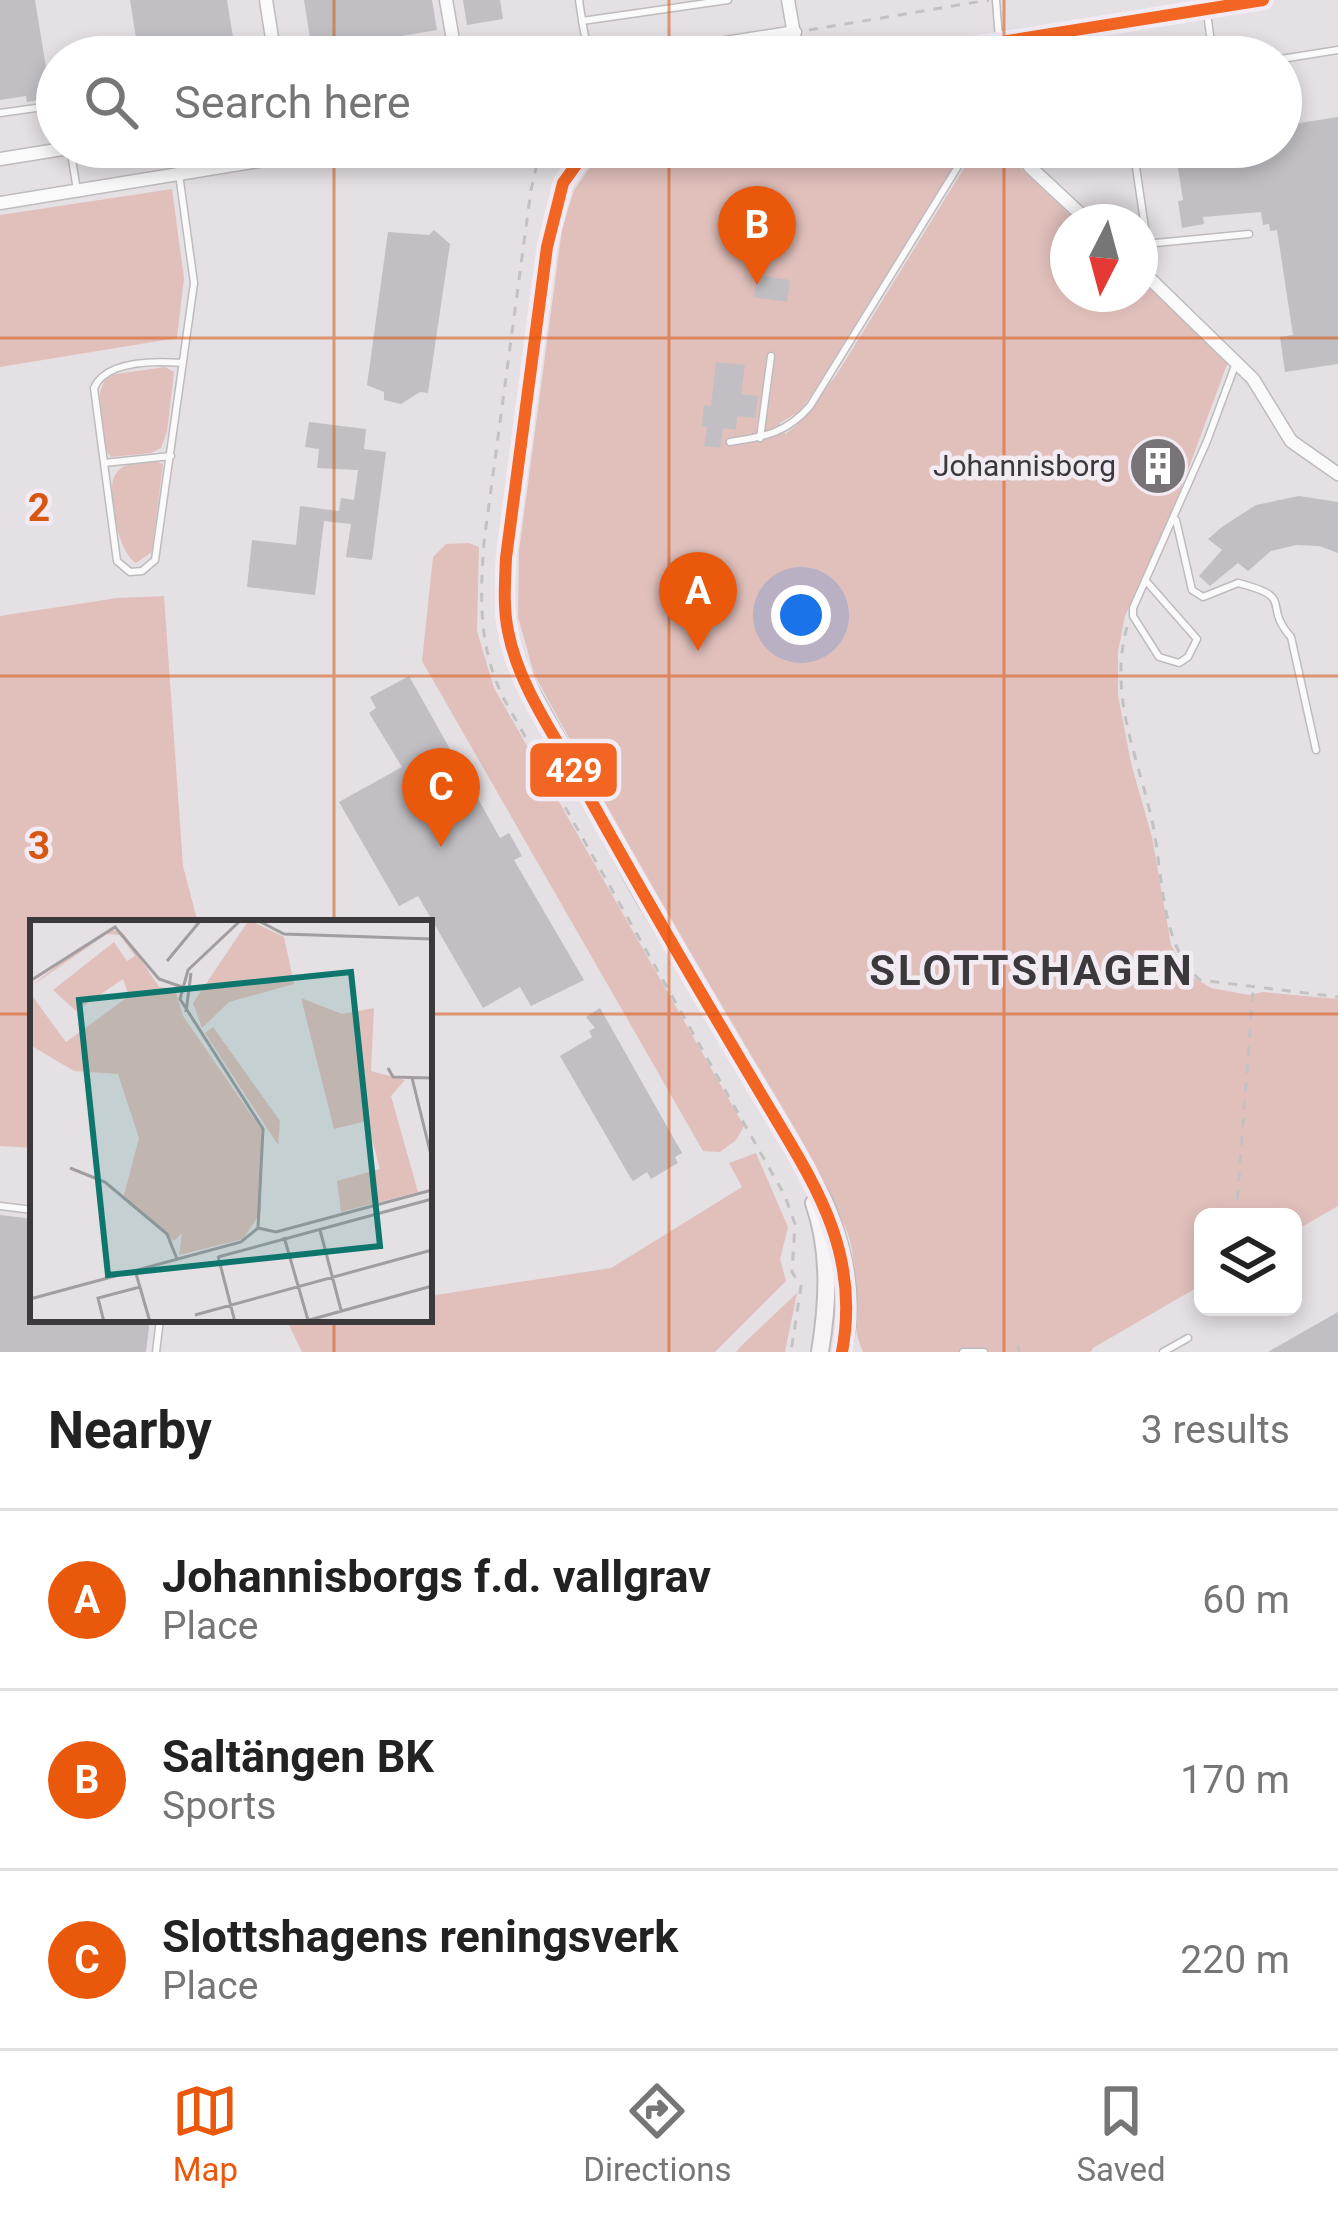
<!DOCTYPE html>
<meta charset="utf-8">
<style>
body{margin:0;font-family:Roboto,sans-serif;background:#f2f2f2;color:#222}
.controls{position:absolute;right:36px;bottom:36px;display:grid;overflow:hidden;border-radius:18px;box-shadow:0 6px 18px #0003}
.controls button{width:108px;height:108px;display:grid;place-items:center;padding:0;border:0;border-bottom:3px solid #e0e0e0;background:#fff;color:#222;font:60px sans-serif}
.compass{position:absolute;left:1050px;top:204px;width:108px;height:108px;border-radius:50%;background:#fff;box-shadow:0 6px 18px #0003;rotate:186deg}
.you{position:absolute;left:801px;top:615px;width:42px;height:42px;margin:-30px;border:9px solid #fff;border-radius:50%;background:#1a73e8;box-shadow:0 0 0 18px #1a73e833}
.badge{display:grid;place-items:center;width:78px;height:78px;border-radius:50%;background:#ea580c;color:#fff;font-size:39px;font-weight:700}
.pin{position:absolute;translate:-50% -99px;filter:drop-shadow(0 3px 6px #0008)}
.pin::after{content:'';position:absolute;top:63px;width:42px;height:36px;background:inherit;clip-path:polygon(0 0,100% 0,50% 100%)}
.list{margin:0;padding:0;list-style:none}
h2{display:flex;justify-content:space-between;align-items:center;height:156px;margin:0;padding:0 48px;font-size:51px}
h2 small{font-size:39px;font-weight:400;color:#767676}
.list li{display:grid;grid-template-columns:78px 1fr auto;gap:36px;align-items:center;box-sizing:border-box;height:180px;padding:0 48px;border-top:3px solid #e0e0e0}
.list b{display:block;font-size:45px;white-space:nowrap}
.list p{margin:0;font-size:39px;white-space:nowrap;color:#767676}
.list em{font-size:39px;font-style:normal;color:#767676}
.icon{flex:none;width:66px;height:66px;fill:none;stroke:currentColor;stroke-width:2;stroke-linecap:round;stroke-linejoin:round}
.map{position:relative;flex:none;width:1338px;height:1352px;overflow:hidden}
.search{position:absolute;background:#fff;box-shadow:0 6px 18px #0003;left:36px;right:36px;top:36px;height:132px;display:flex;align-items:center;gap:30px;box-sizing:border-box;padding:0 42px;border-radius:66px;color:#767676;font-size:45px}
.sheet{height:696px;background:#fff}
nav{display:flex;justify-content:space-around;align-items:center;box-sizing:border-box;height:168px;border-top:3px solid #e0e0e0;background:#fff;font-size:33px;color:#767676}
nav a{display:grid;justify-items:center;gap:6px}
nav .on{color:#ea580c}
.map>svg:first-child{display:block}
.green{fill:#e1c0bc}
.building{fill:#c1bfc3}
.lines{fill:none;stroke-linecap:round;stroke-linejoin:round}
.lane-casing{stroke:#bebbbe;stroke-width:9}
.street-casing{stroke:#bebbbe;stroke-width:15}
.secondary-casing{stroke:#bebbbe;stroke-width:20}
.path{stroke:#c3c2c3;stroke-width:3;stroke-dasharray:9 9;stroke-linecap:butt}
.lane{stroke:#fbfafb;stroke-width:6}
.street{stroke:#fbfafb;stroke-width:12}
.secondary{stroke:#f7f4f5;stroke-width:16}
.bus-1-casing{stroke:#f3ebf4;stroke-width:21}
.bus-1{stroke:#f26522;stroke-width:12}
.grid{fill:none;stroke:#d75611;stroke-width:3;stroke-opacity:0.55}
.labels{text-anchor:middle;stroke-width:9;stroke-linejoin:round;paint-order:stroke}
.poi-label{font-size:30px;fill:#3c393d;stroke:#f3ebf4;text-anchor:end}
.district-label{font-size:42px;font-weight:bold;letter-spacing:3px;fill:#3c393d;stroke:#f3ebf4}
.inset-road{fill:none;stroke:#a19da1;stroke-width:3}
.view{fill:#0f766e;fill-opacity:0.15;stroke:#0f766e;stroke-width:6}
.inset-edge{fill:none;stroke:#3c393d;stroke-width:6}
.grid-label{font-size:39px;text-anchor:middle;font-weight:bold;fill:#d75611;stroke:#f3ebf4;stroke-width:9;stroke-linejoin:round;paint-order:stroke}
.line-badge{stroke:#f3ebf4;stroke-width:4.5}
.badge-label{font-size:33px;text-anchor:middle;font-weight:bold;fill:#fff}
</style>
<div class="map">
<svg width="1338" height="1352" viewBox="0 0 1338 1352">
<rect width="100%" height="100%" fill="#e4e0e4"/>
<!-- green -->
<path class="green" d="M604,147H966L811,396L800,411L780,423L785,434L797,425L837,374L977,147H1007L1022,170L1078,222H1068V294H1140V279L1228,362L1173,510L1125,616L1118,652V695L1131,763L1152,837L1171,945L1186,973L1211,988L1249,995L1263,992L1338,999V1206L1293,1232V1217H1203V1284L1093,1348L1091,1352H863C845,1312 864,1270 845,1227C815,1156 772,1092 734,1026C665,910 598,792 534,674L518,617L519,551L562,229L574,190Z
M172,189L184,278L177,338L0,367V215Z
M165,367L174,372L167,432L161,448L151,453L111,457L107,452C102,428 91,395 109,375Z
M155,461L163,464L152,552L136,563C119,554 103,488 117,472C126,461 143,463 155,461Z
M469,543L479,547L477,631L494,688L744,1126L736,1140L720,1152L703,1151L422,661L433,557L446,544Z
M164,596L183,866L198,923H33V1148L0,1146V616L117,598Z
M756,1153L788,1227L780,1259L786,1281L715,1352H302L286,1319H429V1296L611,1268L742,1187L729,1163Z
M797,1293L785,1352H736L742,1345Z"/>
<!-- building -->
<path class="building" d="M0,0H35L51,98L27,102L26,96L0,100Z
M130,0H227L235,50L191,57H139Z
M304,0H432L437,30L312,51Z
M463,0H500L503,19L467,25Z
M1338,117V364L1285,372L1280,337L1293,335L1277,230L1270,231L1269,224L1263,225L1261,212L1203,217L1204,224L1182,228L1178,201L1183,200L1177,162L1204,153L1203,147H1281V126Z
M434,230L450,244L428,393L420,392L401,404L384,400V392L367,385L388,232L429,235Z
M757,275L790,280L787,302L754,297Z
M716,362L745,365L741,394L758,396L755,418L737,416L736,430L723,428L720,448L704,446L707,427L702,426L704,405L711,406Z
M309,422L366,429L364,449L386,452L372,560L346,557L351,524L324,521L315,595L247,587L252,540L296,545L300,506L339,511L341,498L354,500L358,470L317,468L319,449L305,447Z
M1153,449L1174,459L1157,493L1137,483Z
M1299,496L1338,502V553L1319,546L1296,545L1271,551L1248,571L1238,563L1210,586L1199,576L1222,550L1208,539L1222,527L1256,505Z
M409,676L500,838L509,833L522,856L514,860L584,980L531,1006L520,987L483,1008L418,896L399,906L339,802L402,767L369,713L376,708L370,697Z
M600,1008L682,1153L675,1157L678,1163L651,1179L647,1172L633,1181L630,1177L560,1056L592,1037L589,1031L595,1028L586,1017Z
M0,1215L33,1219V1319H150L146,1352H0Z
M1338,1312V1352H1268Z"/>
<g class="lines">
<!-- lane casing -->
<g class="lane-casing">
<path id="lane" d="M579,0L582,20
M996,0L999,39
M1207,13L1213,57
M589,57L582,21L728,0
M1281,59L1338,50
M0,113L57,105
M70,147L77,190
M1133,147L1146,235L1140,253
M1135,161L1187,153
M179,174L194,283L155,560L142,571L130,572L117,561L94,388C106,360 156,361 183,363
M1145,244L1249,234
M760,438L771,356
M730,442C764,437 787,433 810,406L970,147
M104,463L171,456
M1176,520L1192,590L1203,597L1238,583C1297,598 1261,604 1291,637L1316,750
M1146,581L1197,639L1188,657L1179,663L1159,657L1133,616V608L1207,441L1236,363
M0,1206L33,1210
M156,1352L160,1319
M963,1352H984
M1163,1352L1188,1338"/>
</g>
<!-- street casing -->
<g class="street-casing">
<path id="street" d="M266,0L275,57
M446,0L456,57
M788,0L798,57
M637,57L795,32
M1016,147L1030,167L1089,222
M0,159L75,147
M0,203L345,147
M1140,269L1253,379L1291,441L1338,474"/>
</g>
<!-- secondary casing -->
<g class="secondary-casing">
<path id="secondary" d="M907,57L1263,0
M589,147L563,183L547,247L506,558L504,596L508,633L522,676L640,890L824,1201C845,1252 855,1298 842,1352
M814,1203C831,1251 828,1303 820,1352"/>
</g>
<!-- path -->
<path class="path" d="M809,30L989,0
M541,147L531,190L484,542C480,599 478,646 504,699L785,1196L795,1224L792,1272L801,1286L791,1352
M1127,627C1109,692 1135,750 1150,812C1164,865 1157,942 1200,980L1338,997
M1236,1217L1253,991
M1018,1345L1019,1352"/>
<!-- lane -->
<use href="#lane" class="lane"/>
<!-- street -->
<use href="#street" class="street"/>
<!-- secondary -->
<use href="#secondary" class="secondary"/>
<!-- bus-1 casing -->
<g class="bus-1-casing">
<path id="bus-1" d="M907,57L1263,0
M589,147L563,183L547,247L506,558C505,582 503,607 508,631C518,684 553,733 579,779C637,884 697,987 758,1089C809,1176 862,1246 842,1352"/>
</g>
<!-- bus-1 -->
<use href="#bus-1" class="bus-1"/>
</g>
<!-- grid -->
<path class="grid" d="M334,0V57M669,0V57M1004,0V57M334,147V923M669,147V1352M1004,147V1352M0,338H1338M0,676H1338M0,1014H33M429,1014H1338M334,1319V1352"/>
<!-- icons -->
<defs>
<g id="building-disc" transform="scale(3)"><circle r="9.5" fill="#777377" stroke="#f3ebf4"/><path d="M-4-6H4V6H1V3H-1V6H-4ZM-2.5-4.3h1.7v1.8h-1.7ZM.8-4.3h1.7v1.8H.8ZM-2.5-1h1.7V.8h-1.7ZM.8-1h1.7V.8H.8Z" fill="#fff"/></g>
</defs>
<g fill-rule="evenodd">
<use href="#building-disc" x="1158" y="466"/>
</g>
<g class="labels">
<!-- poi labels -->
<g class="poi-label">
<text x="1116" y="476">Johannisborg</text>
</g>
<!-- district labels -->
<g class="district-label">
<text x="1032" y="985">SLOTTSHAGEN</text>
</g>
</g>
<!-- overview -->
<g transform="translate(30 920)">
<rect width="402" height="402" fill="#e4e0e4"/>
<path d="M219,0L254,17L264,64L199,82L172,108L163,83ZM83,10L94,14L129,67L145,69L153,96L231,209V292L213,319L149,335L152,313L144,321L93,279L109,218L88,154L44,151L0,125V73L36,122L99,76L93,59L46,91L23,70L84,22L97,41L105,36L90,15L77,14L0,67L49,28ZM271,78L312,94L344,88L341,151L375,160L361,176L388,272L311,292L307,261L350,249L337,201L304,209ZM183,107L250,201L248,225L175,113Z" fill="#e1c0bc"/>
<path class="inset-road" d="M211,0L158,50L150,79L233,209L228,308M227,0L254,14L402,19M137,41L171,0M0,61L85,7L129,59L155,68M156,92L161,53M358,148L363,157L402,158M382,158L402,239M40,248L75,262L137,314L147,339M228,308L246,312L402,270M290,310L311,390M254,317L278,400M188,336L205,402M188,337L402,279M105,350L120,402M0,379L211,322L228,308M165,395L402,330M74,402L68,378L110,367M272,402L402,366"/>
<path class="view" d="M321,52L350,326L78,355L49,80Z"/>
<rect width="402" height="402" class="inset-edge"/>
</g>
<g class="grid-label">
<text x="39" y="521">2</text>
<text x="39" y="859">3</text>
</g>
<rect class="line-badge" x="528" y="741" width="91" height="58" rx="12" fill="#f26522"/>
<g class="badge-label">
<text x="574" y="782">429</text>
</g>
</svg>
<div class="controls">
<button><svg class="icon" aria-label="layers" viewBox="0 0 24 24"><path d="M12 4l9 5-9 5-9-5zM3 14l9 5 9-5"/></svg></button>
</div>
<svg class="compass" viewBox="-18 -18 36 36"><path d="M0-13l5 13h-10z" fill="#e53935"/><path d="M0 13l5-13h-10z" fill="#767676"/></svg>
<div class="you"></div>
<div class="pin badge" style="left:698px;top:651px">A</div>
<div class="pin badge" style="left:757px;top:285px">B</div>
<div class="pin badge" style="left:441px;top:847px">C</div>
<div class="search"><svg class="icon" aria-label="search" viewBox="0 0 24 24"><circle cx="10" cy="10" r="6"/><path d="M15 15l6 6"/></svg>Search here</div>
</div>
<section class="sheet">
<h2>Nearby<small>3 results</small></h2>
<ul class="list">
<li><span class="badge">A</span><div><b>Johannisborgs f.d. vallgrav</b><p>Place</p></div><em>60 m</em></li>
<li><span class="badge">B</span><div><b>Saltängen BK</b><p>Sports</p></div><em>170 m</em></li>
<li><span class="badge">C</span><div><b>Slottshagens reningsverk</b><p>Place</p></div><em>220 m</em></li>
</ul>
</section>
<nav>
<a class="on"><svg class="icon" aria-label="map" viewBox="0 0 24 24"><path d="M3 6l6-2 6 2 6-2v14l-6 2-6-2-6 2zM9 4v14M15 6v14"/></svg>Map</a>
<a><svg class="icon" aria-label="directions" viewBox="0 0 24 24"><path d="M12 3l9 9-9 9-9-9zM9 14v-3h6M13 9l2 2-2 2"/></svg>Directions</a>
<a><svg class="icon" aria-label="saved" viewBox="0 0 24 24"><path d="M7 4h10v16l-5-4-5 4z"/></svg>Saved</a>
</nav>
